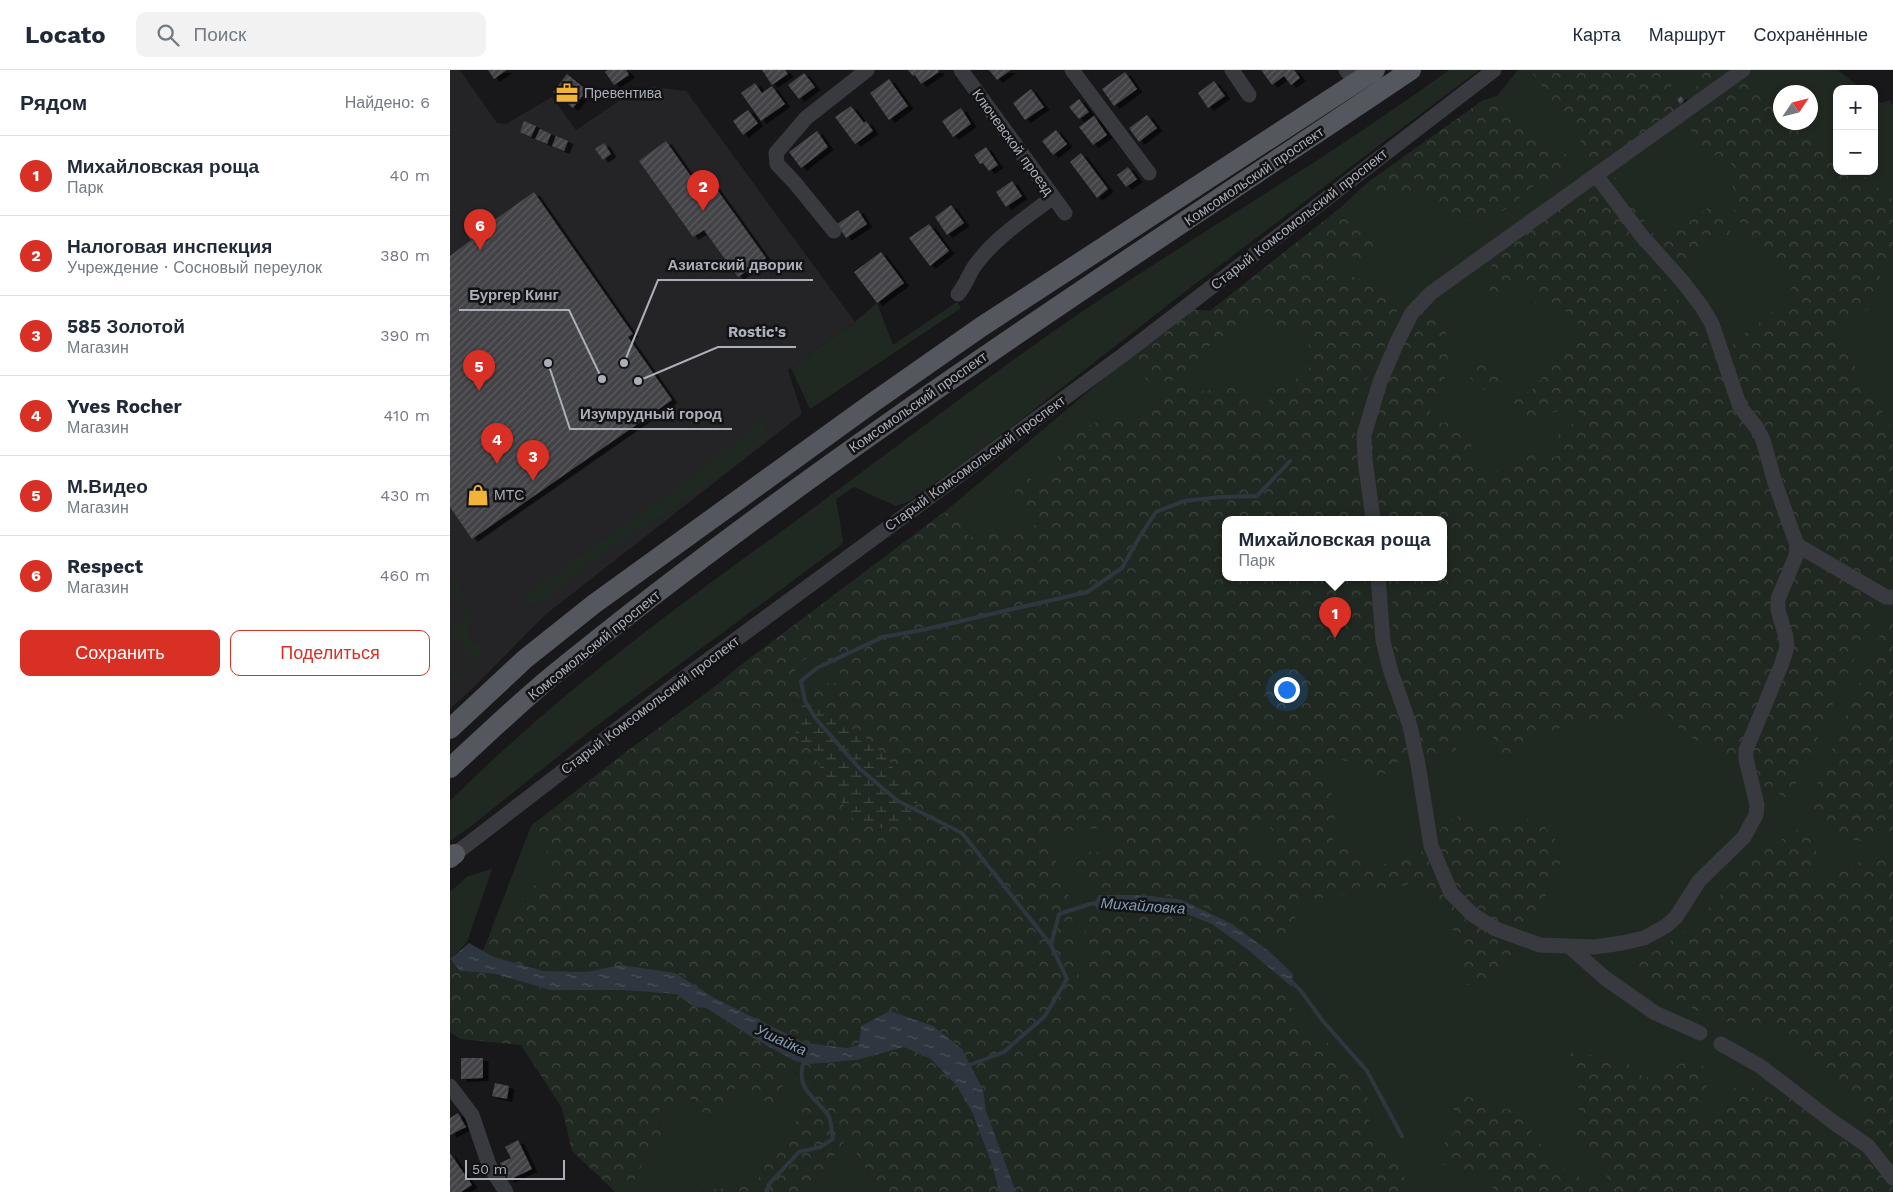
<!DOCTYPE html>
<html lang="ru">
<meta charset="utf-8">
<style>
body{margin:0;font-family:"Work Sans",sans-serif;background:#f2f2f3;color:#1f2937}
.controls{position:absolute;right:15px;top:15px;display:grid;overflow:hidden;border-radius:10px;box-shadow:0 2px 8px #0003}
.controls button{width:45px;height:45px;display:grid;place-items:center;padding:0;border:0;border-bottom:1px solid #e0e1e3;background:#fff;color:#1f2937;font:25px sans-serif}
.compass{position:absolute;left:1323px;top:15px;width:45px;height:45px;border-radius:50%;background:#fff;box-shadow:0 2px 8px #0003;rotate:55deg}
.scale{position:absolute;left:15px;bottom:12px;width:100px;box-sizing:border-box;padding-left:5px;border:2px solid #abafba;border-top:0;font-size:14px;line-height:18px;white-space:nowrap;color:#abafba;-webkit-text-stroke:4px #131315;paint-order:stroke}
.you{position:absolute;left:836px;top:619px;width:18px;height:18px;margin:-12px;border:4px solid #fff;border-radius:50%;background:#1a73e8;box-shadow:0 0 0 8px #1a73e833}
.badge{display:grid;place-items:center;width:32px;height:32px;border-radius:50%;background:#d93025;color:#fff;font-size:16px;font-weight:700}
.pin{position:absolute;translate:-50% -41px;filter:drop-shadow(0 1px 2px #0008)}
.pin::after{content:'';position:absolute;top:26px;width:18px;height:15px;background:inherit;clip-path:polygon(0 0,100% 0,50% 100%)}
.popup{position:absolute;left:772px;top:446px;width:225px;height:65px;box-sizing:border-box;display:grid;place-content:center;border-radius:10px;background:#fff;filter:drop-shadow(0 1px 4px #0005);font-size:16px;white-space:nowrap;color:#747a83}
.popup b{font-size:19px;color:#1f2937}
.popup::after{content:'';position:absolute;left:50%;top:100%;margin-left:-10px;border:10px solid transparent;border-top-color:#fff}
.list{margin:0;padding:0;list-style:none}
h2{display:flex;justify-content:space-between;align-items:center;height:65px;margin:0;padding:0 20px;font-size:21px}
h2 small{font-size:16px;font-weight:400;color:#747a83}
.list li{display:grid;grid-template-columns:32px 1fr auto;gap:15px;align-items:center;box-sizing:border-box;height:80px;padding:0 20px;border-top:1px solid #e0e1e3}
.list b{display:block;font-size:19px;white-space:nowrap}
.list p{margin:0;font-size:16px;white-space:nowrap;color:#747a83}
.list em{font-size:16px;font-style:normal;color:#747a83}
.actions{display:flex;gap:10px;padding:15px 20px}
.actions a{flex:1;padding:11px 0;border:1px solid #d93025;border-radius:10px;text-align:center;font-size:18px;color:#d93025}
.actions .main{background:#d93025;color:#fff}
.icon{flex:none;width:28px;height:28px;fill:none;stroke:currentColor;stroke-width:2;stroke-linecap:round;stroke-linejoin:round}
.map{position:relative;flex:none;width:1443px;height:1122px;overflow:hidden}
header{display:flex;align-items:center;gap:30px;box-sizing:border-box;height:70px;padding:0 25px;background:#fff;border-bottom:1px solid #e0e1e3}
header strong{font-size:24px}
nav{display:flex;gap:28px;margin-inline-start:auto;font-size:18px}
.search{width:350px;height:45px;background:#f2f2f3;display:flex;align-items:center;gap:12px;box-sizing:border-box;padding:0 18px;border-radius:10px;color:#747a83;font-size:19px}
main{display:flex}
aside{flex:1;background:#fff}
.map>svg:first-child{display:block}
.built{fill:#242427}
.green{fill:#202921;fill-rule:evenodd}
.forest{fill:url(#forest-crowns);fill-rule:evenodd}
.wetland{fill:url(#wetland-marsh)}
.water{fill:url(#water-ripples)}
.lines{fill:none;stroke-linecap:round;stroke-linejoin:round}
.stream{stroke:#2e373f;stroke-width:4}
.building{fill:url(#building-hatch);filter:url(#shadow)}
.minor{stroke:#393a3f;stroke-width:15}
.major{stroke:#55575e;stroke-width:20}
.labels{text-anchor:middle;stroke-width:5;stroke-linejoin:round;paint-order:stroke}
.poi-label{font-size:14px;fill:#abafba;stroke:#131315;text-anchor:start}
.street-label{font-size:14px;fill:#abafba;stroke:#131315}
.water-label{font-size:15px;font-style:italic;fill:#829db5;stroke:#131315}
.leader{fill:none;stroke:#abafba;stroke-width:2}
.callout-dot{fill:#abafba;stroke:#131315;stroke-width:2}
.callout-label{font-size:15px;text-anchor:middle;font-weight:bold;fill:#abafba;stroke:#131315;stroke-width:5;stroke-linejoin:round;paint-order:stroke}
</style>
<header>
<strong>Locato</strong>
<div class="search"><svg class="icon" aria-label="search" viewBox="0 0 24 24"><circle cx="10" cy="10" r="6"/><path d="M15 15l6 6"/></svg>Поиск</div>
<nav><a>Карта</a><a>Маршрут</a><a>Сохранённые</a></nav>
</header>
<main>
<aside>
<h2>Рядом<small>Найдено: 6</small></h2>
<ul class="list">
<li><span class="badge">1</span><div><b>Михайловская роща</b><p>Парк</p></div><em>40 m</em></li>
<li><span class="badge">2</span><div><b>Налоговая инспекция</b><p>Учреждение · Сосновый переулок</p></div><em>380 m</em></li>
<li><span class="badge">3</span><div><b>585 Золотой</b><p>Магазин</p></div><em>390 m</em></li>
<li><span class="badge">4</span><div><b>Yves Rocher</b><p>Магазин</p></div><em>410 m</em></li>
<li><span class="badge">5</span><div><b>М.Видео</b><p>Магазин</p></div><em>430 m</em></li>
<li><span class="badge">6</span><div><b>Respect</b><p>Магазин</p></div><em>460 m</em></li>
</ul>
<div class="actions"><a class="main">Сохранить</a><a>Поделиться</a></div>
</aside>
<div class="map">
<svg width="1443" height="1122" viewBox="0 0 1443 1122">
<defs>
<pattern id="forest-crowns" width="20" height="18" patternUnits="userSpaceOnUse" patternTransform="scale(1.25)"><rect width="20" height="18" fill="#202921"/><path d="M2 6a3 3 0 1 1 6 0M12 15a3 3 0 1 1 6 0" fill="none" stroke="#3e463f"/></pattern>
<pattern id="wetland-marsh" width="20" height="14" patternUnits="userSpaceOnUse" patternTransform="scale(1.25)"><rect width="20" height="14" fill="#202921"/><path d="M1 5h8M5 5V1M11 12h8M15 12V8" fill="none" stroke="#3e463f"/></pattern>
<pattern id="water-ripples" width="26" height="14" patternUnits="userSpaceOnUse" patternTransform="scale(1.25)"><rect width="26" height="14" fill="#2e373f"/><path d="M2 4q2-2 4 0t4 0M15 11q2-2 4 0t4 0" fill="none" stroke="#4a5159"/></pattern>
<pattern id="building-hatch" width="6" height="6" patternUnits="userSpaceOnUse" patternTransform="scale(1.25)"><rect width="6" height="6" fill="#424347"/><path d="M-1 1l2-2M0 6l6-6M5 7l2-2" fill="none" stroke="#5b5c5f"/></pattern>
<filter id="shadow"><feDropShadow dx="5.5" dy="3" stdDeviation="0" flood-color="#0009"/></filter>
</defs>
<rect width="100%" height="100%" fill="#18181a"/>
<!-- built -->
<path class="built" d="M0,0H10L47,53L56,54L102,27L126,60L187,19L203,17L236,21L405,252L338,300L352,344L95,545L24,617L0,639Z"/>
<!-- green -->
<path class="green" d="M999,0H1029L732,224L555,362L460,431L446,436L404,417L386,429L393,471L391,475L145,657L20,757L0,771V731C104,627 223,539 343,453C439,383 532,310 630,243C752,161 880,87 999,0Z
M1068,0H1388L1412,19H1387V101H1424V28L1431,33L1440,30L1443,35V1122H566L536,1041L33,881L81,756L176,682L263,618L291,595L493,443L737,239L760,241L889,139L917,113L1032,31L1047,26ZM1330,22H1360V52H1330ZM776,449H994V507H776Z
M507,232L511,238L360,339L341,298L405,252L427,233L443,275Z
M313,346L317,348L313,352L319,370L221,440L150,485L92,532L79,534L71,527L213,428L271,384Z
M10,507V521L21,546C16,557 16,565 23,574L34,577L32,583L0,612V605L21,589L0,559L19,545L3,523L2,513Z
M42,799L17,872L0,889V822L18,806Z
M341,1001L366,1012L341,1061L309,1101V1114L314,1122H307L301,1116L245,1122H165L155,1112L185,1109L196,1087L213,1073L208,1041L241,1029L253,1043L280,1022L292,1015Z
M397,1068L430,1122H358Z"/>
<!-- forest -->
<path class="forest" d="M1082,0H1213L1222,15C1216,25 1225,33 1226,43L1153,94H1144L1131,72L1083,4Z
M1256,0H1286L1330,37V52L1349,53L1387,84V101H1408L1443,131V186L1428,194L1433,220L1424,236L1383,260L1443,360V505L1339,729L1315,717L1283,688L1251,674L1227,656L1213,639L1194,638L1183,647L1110,658L1090,668L1068,686L1055,690L1039,659L1017,663C1005,683 1000,689 976,684L952,616L943,572V535L938,507H994V449H931L921,380L924,355L936,317L964,251L974,239L989,244L997,266L998,295L991,321L981,336L979,355L1012,350L1023,381L1024,394L1040,401L1056,400L1067,382L1082,379L1092,391L1107,386L1106,372L1109,363L1123,354L1132,345L1125,338L1110,340L1082,351L1069,347L1061,332L1084,318L1106,290L1131,263L1126,249L1106,233L1095,238L1085,239V226L1077,214L1068,215L1058,226L1047,232C1032,216 1040,195 1050,178L1137,117L1155,108L1165,107L1207,169L1220,166L1262,135L1272,140L1282,154L1279,164L1215,203L1211,209L1213,217C1238,233 1247,260 1263,284L1279,282L1285,271L1340,229L1342,210L1321,193L1295,161L1278,128L1286,109L1280,91L1250,79L1241,66L1242,28L1252,2Z
M1047,26L1058,35L1088,67L1120,87L1121,102C1109,105 1095,109 1085,115C1066,128 1047,153 1023,150C1003,149 990,128 971,124C953,120 931,130 914,123L917,113L1032,31Z
M889,139L911,151L928,185L922,194L904,186L887,189L886,200L930,217L947,240L945,252L925,299L908,318L904,342L905,370L908,393L907,402L912,426L914,449H776V507H916L915,516L922,525L923,558L916,570L927,594L931,616L942,629L957,673L958,685C944,693 936,703 924,713L912,704L905,694L881,686L872,695C884,728 888,741 882,776L901,781L920,797L951,790L973,781L996,753L1013,744L1024,750L1047,753L1072,747L1093,755L1107,772L1111,791L1092,834L1064,885L1046,898L1030,914L1014,915L1012,896L1023,886L1009,872L998,849L976,825L973,816L966,810C944,822 935,819 912,815L901,824L862,829L852,837L846,845L834,876C801,860 769,841 733,830C710,823 674,825 649,825L621,799L619,788L636,781L657,784L669,771L663,760L636,758L613,762L593,761L617,816L627,880L630,924H641L634,853L648,841L672,839L731,844L771,862L830,909L837,922L846,951L859,961L878,973L893,997L911,1012L918,1029V1046L922,1060L939,1080L952,1102L961,1122H566L536,1041L533,1020L512,979L483,956L463,948L409,975L397,978L355,973L264,928L225,903L171,895L137,902L94,901L44,887L33,881L80,818L98,806L102,797L96,779L82,764L81,756L176,682L263,618L291,595L493,443L511,442L518,449L509,461L522,467L540,459L569,463L588,453L566,425L562,408L570,400L588,415L592,404L607,403L608,379L613,365L651,351L666,343L685,349L700,342C707,330 720,315 736,316C742,317 749,322 755,321C769,320 767,308 788,313L802,335L816,339L822,323L850,306L865,292L857,270L843,250L829,263L813,239L795,249L750,283L743,300L732,308L716,312H698L683,286L737,239L760,241ZM365,583L384,593L392,607L382,615L369,610L359,618L362,634L387,650L441,693L448,710L468,731L377,712L350,651L348,624L342,606L349,593ZM806,749C827,752 834,785 826,801L812,790L796,772V762Z
M1038,288L1049,293L1056,314L1034,320L1021,309L1017,297Z
M1443,534V760L1413,772L1394,767L1357,738Z
M1349,759C1372,779 1367,783 1363,811L1374,819L1384,803L1411,791L1443,783V1118L1440,1122H1209L1207,1117L1186,1122H1042L1045,1110L1041,1100L1030,1102L985,1093L986,1082L1018,1047L1005,1043L1000,1028L1009,1024L1056,1039L1073,1041L1084,1067L1108,1094L1149,1119L1163,1115C1153,1098 1137,1087 1126,1071L1129,1046V1019L1117,994L1122,980L1147,987L1172,988L1193,1007L1211,1008L1230,994L1250,989L1259,1010L1246,1043L1251,1056L1266,1050L1282,1019L1294,1012L1319,1028L1349,1029L1361,1041L1366,1062L1382,1072L1393,1071L1402,1061L1412,1038L1390,1016L1360,993L1344,976L1313,953L1294,956L1258,947L1198,913L1187,896L1201,884L1244,856L1274,820L1308,784Z
M0,890L10,901L45,904L100,920H173L227,924L244,937L256,938L307,970L361,994L406,990L454,977L481,989L507,1016L523,1044L543,1098L549,1122H430L397,1068L358,1122H314L309,1115V1101L341,1061L366,1012L342,1001L321,1035L292,1015L280,1022L275,1045L253,1043L241,1029L208,1041L213,1073L196,1087L185,1109L155,1112L122,1081L112,1038L71,975L10,969L0,962Z
M301,1116L307,1122H245L246,1121Z"/>
<!-- wetland -->
<path class="wetland" d="M348,624L422,672L441,693L448,710L468,731L454,755L431,758L405,751L377,712L361,677L352,675L345,661L350,651Z"/>
<!-- water -->
<path class="water" d="M649,825H692L732,830L782,854L820,882L843,904L842,917L797,879L762,854L732,842L672,839L648,841L644,833Z
M19,873L44,887L94,901L137,902L171,895L225,903L264,928L355,973L397,978L409,975L411,956L440,941L483,956L512,979L533,1020L536,1041L566,1122H549L543,1098L523,1044L507,1016L481,989L454,977L406,990L361,994L345,991L307,970L256,938L244,937L227,924L173,920H100L45,904L10,901L0,889Z"/>
<g class="lines">
<!-- stream -->
<path class="stream" d="M601,875L512,763L448,731L410,699L366,649L355,631L351,611L367,598L433,567L472,560L637,522L672,498L690,466L706,442L734,431L771,427L807,426L840,391
M840,910L851,921L872,950L917,1001L952,1066
M517,996L554,982L595,946L617,909L601,875L609,844L640,834L648,833
M317,1122L319,1114L349,1082L370,1077L383,1069C381,1062 382,1051 378,1045C363,1024 345,1020 354,990"/>
</g>
<!-- building -->
<path class="building" d="M38,0H57L44,9Z
M158,0H176L179,5L164,15L155,2Z
M312,0H335L338,4L322,15Z
M458,0H488L489,2L471,14L465,5L463,6Z
M539,0H561L547,10Z
M811,0H844L850,8L841,15L834,6L822,15Z
M675,2L687,19L664,36L652,19Z
M354,3L365,17L349,29L338,15Z
M117,4L137,20L123,38L103,22Z
M439,9L458,36L439,50L420,23Z
M764,11L775,26L758,38L748,23Z
M305,13L312,23L322,16L335,34L311,51L291,23Z
M581,19L594,37L575,50L563,33Z
M1231,26L1234,31L1230,34L1227,29Z
M629,29L639,42L629,49L619,37Z
M401,36L414,53L416,51L423,61L405,74L385,47Z
M511,38L521,54L503,67L492,51Z
M298,40L308,53L293,65L283,51Z
M697,45L707,58L689,72L679,58Z
M644,46L657,65L643,75L629,57Z
M74,51L86,56L81,67L70,62Z
M90,59L101,64L97,74L85,69Z
M606,60L617,74L603,85L592,71Z
M367,61L378,77L351,98L339,82Z
M106,66L118,71L114,81L102,76Z
M216,71L252,122L263,114L316,188L288,207L254,160L243,167L189,91Z
M154,73L161,84L153,90L145,79Z
M536,77L548,95L539,101L533,93L530,94L524,85Z
M631,83L658,119L647,128L620,92Z
M678,97L687,109L676,117L667,105Z
M562,111L572,126L556,137L546,122Z
M84,122L183,264L178,267L222,330L22,469L0,437V186L21,170L19,168Z
M501,135L514,153L497,165L485,147Z
M408,140L417,154L396,168L387,154Z
M479,154L499,181L480,196L459,168Z
M431,182L454,213L427,233L404,202Z
M11,988H33V1008L11,1009Z
M45,1013L59,1016L57,1029L42,1026Z
M8,1043L16,1057L0,1065V1048Z
M68,1070L82,1099L59,1110L50,1093L61,1088L55,1077Z
M0,1083L22,1115L11,1122H0Z"/>
<g class="lines">
<!-- minor -->
<path class="minor" d="M511,0L615,143
M622,0L699,103
M782,0L799,25
M896,0L906,13
M1146,105L1293,0
M384,161L345,113L327,94L326,83L356,48L417,0
M508,224C516,215 519,203 526,194C547,166 576,148 603,127
M923,449L915,390L914,365L930,312L948,270L962,243L981,223L1146,105L1191,165L1233,212L1252,237L1262,254L1290,337L1307,358L1313,370L1325,413L1347,475L1346,486L1328,529V540L1336,567L1337,577L1332,593L1296,680V689L1307,735L1306,745L1294,767L1249,811L1226,847L1216,856L1194,868L1172,873L1144,877L1090,875L1046,859L1023,845L1001,823L981,776L968,694L960,656L941,602L933,571L928,507
M1347,475L1436,527H1443
M5,784L239,604L673,285L1044,0
M1121,878L1155,908L1205,943L1250,963
M1271,974L1310,996L1383,1052L1418,1076L1443,1108
M0,1016L22,1045L39,1095L56,1122"/>
<!-- major -->
<path class="major" d="M0,659L75,589L144,534L425,331L531,257L925,0
M0,698C34,667 67,635 102,606C374,384 670,196 961,0
M0,788L5,784"/>
</g>
<!-- icons -->
<defs>
<g id="office-bare" transform="scale(1.725)"><path d="M-6-3h4V-5.5h4V-3h4V5H-6ZM-1-4.5V-3h2v-1.5ZM-6 0V1H6V0Z" fill="#f2b339" stroke="#131315" stroke-width="2.5" paint-order="stroke"/></g>
<g id="shop-bare" transform="scale(1.725)"><path d="M-5-2.5h2.3a2.7 3.5 0 0 1 5.4 0H5L5.5 6h-11ZM-1.5-2.5h3a1.5 2.3 0 0 0-3 0Z" fill="#f2b339" stroke="#131315" stroke-width="2.5" paint-order="stroke"/></g>
</defs>
<g fill-rule="evenodd">
<use href="#office-bare" x="117" y="23"/>
<use href="#shop-bare" x="28" y="425"/>
</g>
<g class="labels">
<!-- poi labels -->
<g class="poi-label">
<text x="134" y="28">Превентива</text>
<text x="44" y="430">МТС</text>
</g>
<!-- street labels -->
<g class="street-label">
<text transform="translate(563 72) rotate(54)" y="5">Ключевской проезд</text>
<text transform="translate(804 106) rotate(-34)" y="5">Комсомольский проспект</text>
<text transform="translate(849 149) rotate(-38)" y="5">Старый Комсомольский проспект</text>
<text transform="translate(468 332) rotate(-35)" y="5">Комсомольский проспект</text>
<text transform="translate(525 393) rotate(-36)" y="5">Старый Комсомольский проспект</text>
<text transform="translate(144 575) rotate(-39)" y="5">Комсомольский проспект</text>
<text transform="translate(200 635) rotate(-37)" y="5">Старый Комсомольский проспект</text>
</g>
<!-- water labels -->
<g class="water-label">
<text transform="translate(693 836) rotate(4)" y="5">Михайловка</text>
<text transform="translate(331 970) rotate(24)" y="5">Ушайка</text>
</g>
</g>
<!-- callouts -->
<path class="leader" d="M174 293L208 210H363M152 309L119 240H9M188 311L268 277H346M98 293L120 359H282"/>
<g class="callout-dot">
<circle cx="174" cy="293" r="5"/>
<circle cx="152" cy="309" r="5"/>
<circle cx="188" cy="311" r="5"/>
<circle cx="98" cy="293" r="5"/>
</g>
<g class="callout-label">
<text x="285" y="200">Азиатский дворик</text>
<text x="64" y="230">Бургер Кинг</text>
<text x="307" y="267">Rostic's</text>
<text x="201" y="349">Изумрудный город</text>
</g>
</svg>
<div class="controls">
<button>+</button>
<button>−</button>
</div>
<svg class="compass" viewBox="-18 -18 36 36"><path d="M0-13l5 13h-10z" fill="#e53935"/><path d="M0 13l5-13h-10z" fill="#747a83"/></svg>
<div class="scale">50 m</div>
<div class="you"></div>
<div class="pin badge" style="left:885px;top:568px">1</div>
<div class="popup"><b>Михайловская роща</b>Парк</div>
<div class="pin badge" style="left:253px;top:141px">2</div>
<div class="pin badge" style="left:83px;top:411px">3</div>
<div class="pin badge" style="left:47px;top:394px">4</div>
<div class="pin badge" style="left:29px;top:321px">5</div>
<div class="pin badge" style="left:30px;top:180px">6</div>
</div>
</main>
